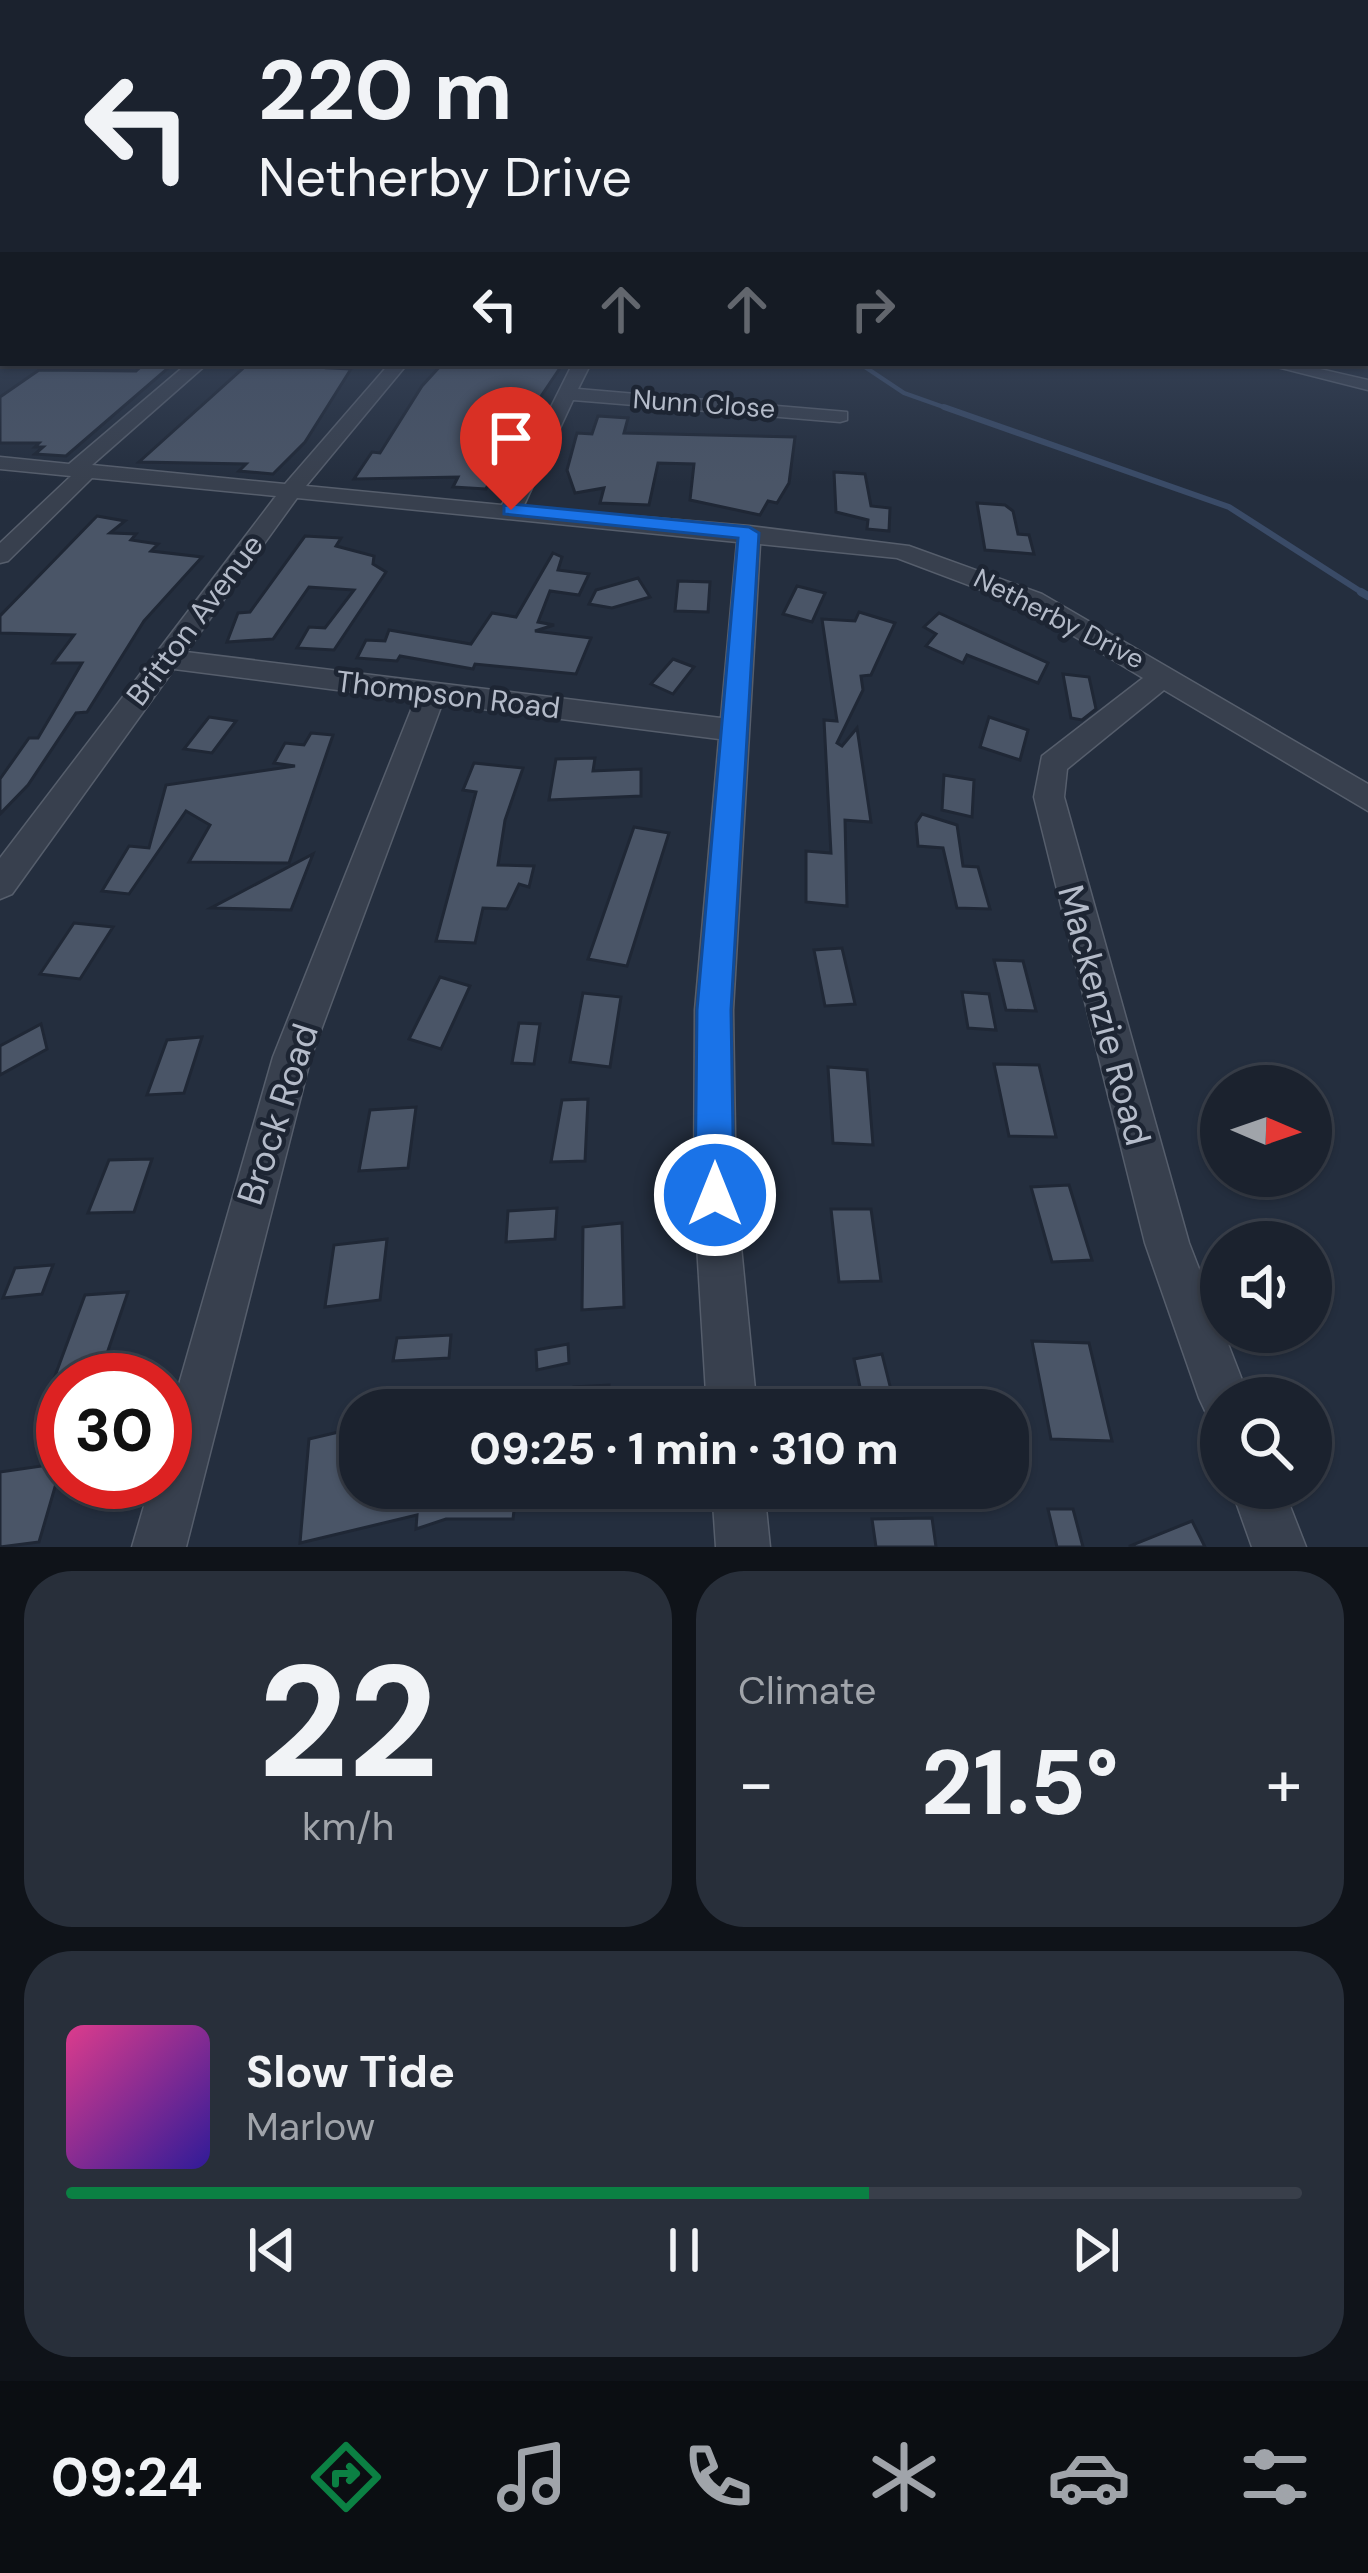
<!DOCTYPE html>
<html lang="en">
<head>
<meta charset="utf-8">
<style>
  body { margin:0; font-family:"DM Sans",sans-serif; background:#282f3a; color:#f1f3f6; height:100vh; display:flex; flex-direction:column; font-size:45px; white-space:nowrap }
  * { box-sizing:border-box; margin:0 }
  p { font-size:39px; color:#a0a4aa }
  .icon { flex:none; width:66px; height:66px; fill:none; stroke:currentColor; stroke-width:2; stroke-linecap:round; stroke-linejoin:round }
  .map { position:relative; height:1547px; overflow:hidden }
  .details { display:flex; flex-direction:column; gap:24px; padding:24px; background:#0f1319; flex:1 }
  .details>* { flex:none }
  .hud { position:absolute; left:0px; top:0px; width:1368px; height:366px; box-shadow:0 3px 9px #0004,0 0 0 3px #393f4a; background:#1b222e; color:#f1f3f6; overflow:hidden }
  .needle { width:78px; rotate:92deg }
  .fabs { position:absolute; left:1200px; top:1065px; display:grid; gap:24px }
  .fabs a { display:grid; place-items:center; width:132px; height:132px; border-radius:50%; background:#1b222e; box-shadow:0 3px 9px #0004,0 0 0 3px #393f4a; font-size:60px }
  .speed { position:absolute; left:36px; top:1353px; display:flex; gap:24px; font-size:60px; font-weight:700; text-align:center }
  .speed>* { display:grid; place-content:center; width:156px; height:156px; border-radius:50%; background:#1b222e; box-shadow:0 3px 9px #0004,0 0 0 3px #393f4a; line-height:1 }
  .speed .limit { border:18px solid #d22; background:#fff; color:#111 }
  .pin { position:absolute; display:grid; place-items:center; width:102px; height:102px; color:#fff; margin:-123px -51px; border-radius:50% 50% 50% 0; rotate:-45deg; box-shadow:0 0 12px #0007 }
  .pin .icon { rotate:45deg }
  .me { position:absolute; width:132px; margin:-66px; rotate:0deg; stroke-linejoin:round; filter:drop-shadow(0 0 9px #0008) }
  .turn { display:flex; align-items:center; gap:42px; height:252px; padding:0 60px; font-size:54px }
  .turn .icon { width:156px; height:156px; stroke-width:2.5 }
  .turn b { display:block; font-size:84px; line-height:102px }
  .lanes { display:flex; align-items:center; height:114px; padding:0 60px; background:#0003; justify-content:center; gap:60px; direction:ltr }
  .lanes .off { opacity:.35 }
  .big { font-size:90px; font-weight:800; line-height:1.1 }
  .details .tile { flex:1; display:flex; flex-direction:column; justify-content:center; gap:18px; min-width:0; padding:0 42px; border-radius:48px; background:#282f3a }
  .details .dial { align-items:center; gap:0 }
  .dial b { font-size:156px; line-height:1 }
  .song { display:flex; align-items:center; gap:36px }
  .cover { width:144px; height:144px; border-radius:18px; background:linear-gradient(135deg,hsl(330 70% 55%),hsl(250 70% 35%)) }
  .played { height:12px; border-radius:6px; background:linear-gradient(90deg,#0b8043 65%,#393f4a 65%) }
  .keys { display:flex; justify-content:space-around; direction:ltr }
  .heat { display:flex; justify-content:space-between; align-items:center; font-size:66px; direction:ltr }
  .details .tiles { flex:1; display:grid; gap:24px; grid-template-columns:1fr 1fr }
  .tile:last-child { grid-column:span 2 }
  .trip { position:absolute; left:339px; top:1389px; width:690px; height:120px; border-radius:48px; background:#1b222e; box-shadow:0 3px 9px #0004,0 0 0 3px #393f4a; font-weight:800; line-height:120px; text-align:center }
  .menu { display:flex; height:192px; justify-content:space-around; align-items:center; background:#0b0e12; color:#a0a4aa }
  .menu .icon { width:84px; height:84px }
  .menu .active { color:#0b8043 }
  .menu b { font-size:54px; color:#f1f3f6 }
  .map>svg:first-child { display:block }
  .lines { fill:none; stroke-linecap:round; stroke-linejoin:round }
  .stream-far2 { stroke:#3a4b67; stroke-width:4.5 }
  .stream-far1 { stroke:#3a4b67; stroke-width:6 }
  .stream { stroke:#3a4b67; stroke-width:8 }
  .building { fill:#4a5567; stroke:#1f2735; stroke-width:3 }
  .minor-casing { stroke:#565e6c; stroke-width:3 }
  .minor { fill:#38404e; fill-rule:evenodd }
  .route { fill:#1a73e8; stroke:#114b97; stroke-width:3 }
  .labels { text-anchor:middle; stroke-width:9; stroke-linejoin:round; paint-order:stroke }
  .far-street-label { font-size:27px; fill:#b4bbc9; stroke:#1d2533 }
  .street-label { font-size:30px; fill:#b4bbc9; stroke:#1d2533 }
  .near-street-label { font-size:36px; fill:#b4bbc9; stroke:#1d2533 }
</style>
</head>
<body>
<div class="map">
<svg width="1368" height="1547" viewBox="0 0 1368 1547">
  <rect width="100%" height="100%" fill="#242e3e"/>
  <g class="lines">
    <polyline class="stream-far2" points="859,363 904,393 952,410"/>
    <polyline class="stream-far1" points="944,407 1229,507 1366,595"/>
    <polyline class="stream" points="1361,592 1368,596"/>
  </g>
  <g class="building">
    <polygon points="145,363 174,363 66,456 35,454 43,447 35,447 39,443 0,443 0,397 39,370 136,371"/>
    <polygon points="249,363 333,363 328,368 351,369 305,442 273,474 239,471 246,464 139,462"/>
    <polygon points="443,363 562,365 505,450 486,489 453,487 458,477 354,479 372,452 380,453 422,386"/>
    <polygon points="598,416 628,418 624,433 795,437 789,483 777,503 768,501 760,515 690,500 694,464 658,463 649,505 600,503 604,488 575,493 567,470 577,433 592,434"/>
    <polygon points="834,472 865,474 871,506 890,508 889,531 867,529 868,520 836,512"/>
    <polygon points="977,503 1005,505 1013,511 1018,534 1029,535 1034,554 985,550"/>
    <polygon points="97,516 125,521 110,533 136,534 131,540 158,544 151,551 202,557 144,621 87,712 76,713 28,785 0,814 0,779 29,738 38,738 82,663 53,663 74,635 0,633 0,616"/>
    <polygon points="305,536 341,538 336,546 374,556 373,564 386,572 334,650 297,648 309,627 325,628 354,590 309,587 273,639 227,642 238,613 250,612"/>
    <polygon points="553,553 562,557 558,570 589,574 579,595 550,591 538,622 554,625 535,631 591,638 576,674 475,664 473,669 400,656 397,661 357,658 366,640 385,641 389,630 471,644 492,613 516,617"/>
    <polygon points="638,578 650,597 612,608 589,604 596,590"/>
    <polygon points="678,581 710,582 708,612 675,611"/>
    <polygon points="797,586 825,593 812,622 783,614"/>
    <polygon points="859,612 895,623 871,675 861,676 863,690 837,743 842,746 857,728 871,822 845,820 847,906 806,902 806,851 831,853 824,720 837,721 822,619 855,621"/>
    <polygon points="939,613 1048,663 1038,683 967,655 963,663 926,646 936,634 924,627"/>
    <polygon points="673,659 694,667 673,694 651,684"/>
    <polygon points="1063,674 1089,677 1096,709 1082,720 1071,718"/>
    <polygon points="209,717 236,721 212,753 184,749"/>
    <polygon points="989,717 1028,730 1020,760 980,747"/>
    <polygon points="311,733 333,735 289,863 189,862 210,825 186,811 129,894 102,891 129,846 149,848 166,785 295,766 274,763 285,743 304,745"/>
    <polygon points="595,758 593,771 641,769 641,796 549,800 556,759"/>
    <polygon points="474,763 523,768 505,820 498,865 534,866 529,887 519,884 507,909 483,908 475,943 436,941 476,792 463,790"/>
    <polygon points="944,775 974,780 972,817 942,810"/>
    <polygon points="922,814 957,825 963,866 978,867 990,909 957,908 943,848 918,846 916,823"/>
    <polygon points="634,827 669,833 627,966 588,959"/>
    <polygon points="313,854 291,910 211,908"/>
    <polygon points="74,923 113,927 80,979 40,974"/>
    <polygon points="842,948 855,1004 825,1006 814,950"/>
    <polygon points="994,960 1023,961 1036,1011 1006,1010"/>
    <polygon points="440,977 470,986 441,1049 409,1039"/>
    <polygon points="962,992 989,994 996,1030 968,1028"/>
    <polygon points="583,993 621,997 610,1067 570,1062"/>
    <polygon points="519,1023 540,1024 534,1064 512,1063"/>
    <polygon points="41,1024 47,1049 0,1075 0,1046"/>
    <polygon points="202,1037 184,1093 147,1095 167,1040"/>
    <polygon points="994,1064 1039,1065 1056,1137 1009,1136"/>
    <polygon points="828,1067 867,1070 873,1145 833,1143"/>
    <polygon points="588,1099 585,1161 551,1162 562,1100"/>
    <polygon points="416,1107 408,1168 359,1171 370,1110"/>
    <polygon points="152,1159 134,1212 88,1213 109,1160"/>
    <polygon points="1069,1185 1092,1260 1052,1262 1031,1187"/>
    <polygon points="557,1208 555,1239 506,1242 508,1211"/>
    <polygon points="831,1209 871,1209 881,1281 839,1282"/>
    <polygon points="622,1223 624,1307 582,1310 583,1227"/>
    <polygon points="387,1239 380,1300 325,1307 334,1245"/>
    <polygon points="53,1265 42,1294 3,1298 15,1268"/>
    <polygon points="128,1292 100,1374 55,1376 85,1295"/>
    <polygon points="451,1335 449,1358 393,1361 397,1338"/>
    <polygon points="1032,1341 1089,1343 1112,1441 1051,1439"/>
    <polygon points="568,1344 569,1363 537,1370 536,1350"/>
    <polygon points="882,1354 896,1410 865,1410 854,1359"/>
    <polygon points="609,1385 609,1410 574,1410 574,1387"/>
    <polygon points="360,1427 360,1488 385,1488 384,1497 435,1488 447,1488 447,1495 516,1493 513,1519 446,1519 416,1529 417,1515 300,1543 309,1439"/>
    <polygon points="62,1463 39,1542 0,1547 0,1472"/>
    <polygon points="1048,1509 1073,1509 1083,1547 1057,1547"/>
    <polygon points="932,1518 936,1547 876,1547 872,1519"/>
    <polygon points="1192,1521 1205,1547 1130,1547 1130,1546"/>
  </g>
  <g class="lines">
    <defs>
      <g id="minor">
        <rect x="1365" y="294" width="3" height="10"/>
        <path d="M188,363H208L92,465L285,484L390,363H408L306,486L502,505L573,363H591L578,389L847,412V420L840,422L573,400L523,507L749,526L909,546L1042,594L1368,784V811L1164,690L1067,769L1064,797L1189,1243L1249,1398H1221V1421L1207,1415L1199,1398L1145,1243L1034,797L1042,756L1143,678L1024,606L897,558L760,544L733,1010L736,1195L757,1410H707L694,1195L695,1010L719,739L442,704L311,1057L186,1547H132L151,1482H165V1433L273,1057L415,700L174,669L12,894L0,899V858L276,496L92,478L8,561L0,563V543L71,476L0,469V457L69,464ZM297,498L737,542L721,718L186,652Z"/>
        <polygon points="1261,363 1294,363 1368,380 1368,390"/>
        <polygon points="712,1488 764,1488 770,1547 716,1547"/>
        <polygon points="1231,1488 1283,1488 1306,1547 1252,1547"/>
      </g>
    </defs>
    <use href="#minor" class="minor-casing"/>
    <use href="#minor" class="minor"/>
  </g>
  <linearGradient id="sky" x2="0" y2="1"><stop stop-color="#141922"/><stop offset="0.55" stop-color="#3f4c63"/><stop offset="1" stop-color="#3f4c63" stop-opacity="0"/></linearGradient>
  <rect width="1368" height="483" fill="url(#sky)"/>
  <polygon class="route" points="511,504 749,527 759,533 731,1010 734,1195 729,1209 715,1214 701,1209 695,1195 697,1010 738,538 504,514 504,506"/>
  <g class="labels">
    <g class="far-street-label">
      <text transform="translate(704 404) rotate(4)" y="9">Nunn Close</text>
      <text transform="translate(1059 619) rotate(27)" y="9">Netherby Drive</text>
    </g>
    <g class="street-label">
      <text transform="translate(195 620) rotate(-53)" y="10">Britton Avenue</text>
      <text transform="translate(448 695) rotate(7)" y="10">Thompson Road</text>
    </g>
    <g class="near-street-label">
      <text transform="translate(1105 1015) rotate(75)" y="13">Mackenzie Road</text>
      <text transform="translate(277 1114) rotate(-72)" y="13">Brock Road</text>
    </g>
  </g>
</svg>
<div class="fabs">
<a><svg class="needle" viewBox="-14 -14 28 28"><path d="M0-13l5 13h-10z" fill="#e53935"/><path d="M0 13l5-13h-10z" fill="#a0a4aa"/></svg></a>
<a><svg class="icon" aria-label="sound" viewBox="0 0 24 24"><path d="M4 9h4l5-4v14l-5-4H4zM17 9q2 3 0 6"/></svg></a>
<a><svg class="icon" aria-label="search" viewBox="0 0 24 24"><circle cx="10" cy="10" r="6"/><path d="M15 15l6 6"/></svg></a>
</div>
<div class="speed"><div class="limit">30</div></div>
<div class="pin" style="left:511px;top:510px;background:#d93025"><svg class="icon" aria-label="arrive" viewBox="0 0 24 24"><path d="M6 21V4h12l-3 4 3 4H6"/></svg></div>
<svg class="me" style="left:715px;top:1195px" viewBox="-20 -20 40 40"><circle r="17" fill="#1a73e8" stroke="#fff" stroke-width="3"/><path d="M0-11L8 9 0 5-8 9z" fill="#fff"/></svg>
<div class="trip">09:25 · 1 min · 310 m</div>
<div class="hud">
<div class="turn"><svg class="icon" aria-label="left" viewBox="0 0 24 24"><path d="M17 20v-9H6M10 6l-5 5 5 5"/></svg><div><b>220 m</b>Netherby Drive</div></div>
<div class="lanes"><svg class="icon" aria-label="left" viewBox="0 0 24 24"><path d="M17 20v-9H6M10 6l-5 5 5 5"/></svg><svg class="icon off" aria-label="ahead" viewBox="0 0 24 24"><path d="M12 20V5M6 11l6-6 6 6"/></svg><svg class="icon off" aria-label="ahead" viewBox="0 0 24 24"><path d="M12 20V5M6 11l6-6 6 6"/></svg><svg class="icon off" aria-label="right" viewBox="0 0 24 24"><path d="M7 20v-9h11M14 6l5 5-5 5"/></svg></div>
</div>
</div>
<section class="details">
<div class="tiles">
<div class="tile dial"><b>22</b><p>km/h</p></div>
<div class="tile"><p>Climate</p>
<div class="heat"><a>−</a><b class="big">21.5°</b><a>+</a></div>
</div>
<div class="tile">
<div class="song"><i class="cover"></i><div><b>Slow Tide</b><p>Marlow</p></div></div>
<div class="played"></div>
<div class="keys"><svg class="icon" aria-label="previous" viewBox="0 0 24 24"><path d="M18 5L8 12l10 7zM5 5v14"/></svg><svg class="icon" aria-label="pause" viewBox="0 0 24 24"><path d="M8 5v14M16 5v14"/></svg><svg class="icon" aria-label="next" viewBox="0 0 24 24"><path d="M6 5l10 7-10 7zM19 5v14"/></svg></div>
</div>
</div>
</section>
<nav class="menu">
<b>09:24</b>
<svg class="icon active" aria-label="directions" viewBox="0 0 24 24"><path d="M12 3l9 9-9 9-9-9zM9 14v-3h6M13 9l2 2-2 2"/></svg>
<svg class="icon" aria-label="music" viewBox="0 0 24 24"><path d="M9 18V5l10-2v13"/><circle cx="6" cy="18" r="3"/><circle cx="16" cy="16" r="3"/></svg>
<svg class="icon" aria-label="phone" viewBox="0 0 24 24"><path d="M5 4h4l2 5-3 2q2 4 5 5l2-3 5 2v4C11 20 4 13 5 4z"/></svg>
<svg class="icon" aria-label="climate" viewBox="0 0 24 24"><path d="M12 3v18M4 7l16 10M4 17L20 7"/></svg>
<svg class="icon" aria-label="car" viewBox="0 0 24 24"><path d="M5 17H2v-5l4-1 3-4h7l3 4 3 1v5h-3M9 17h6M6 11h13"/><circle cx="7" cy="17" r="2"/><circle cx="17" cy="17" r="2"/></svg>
<svg class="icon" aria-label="filters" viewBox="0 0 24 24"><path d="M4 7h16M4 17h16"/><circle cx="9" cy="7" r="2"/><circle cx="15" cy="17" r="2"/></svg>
</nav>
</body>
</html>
